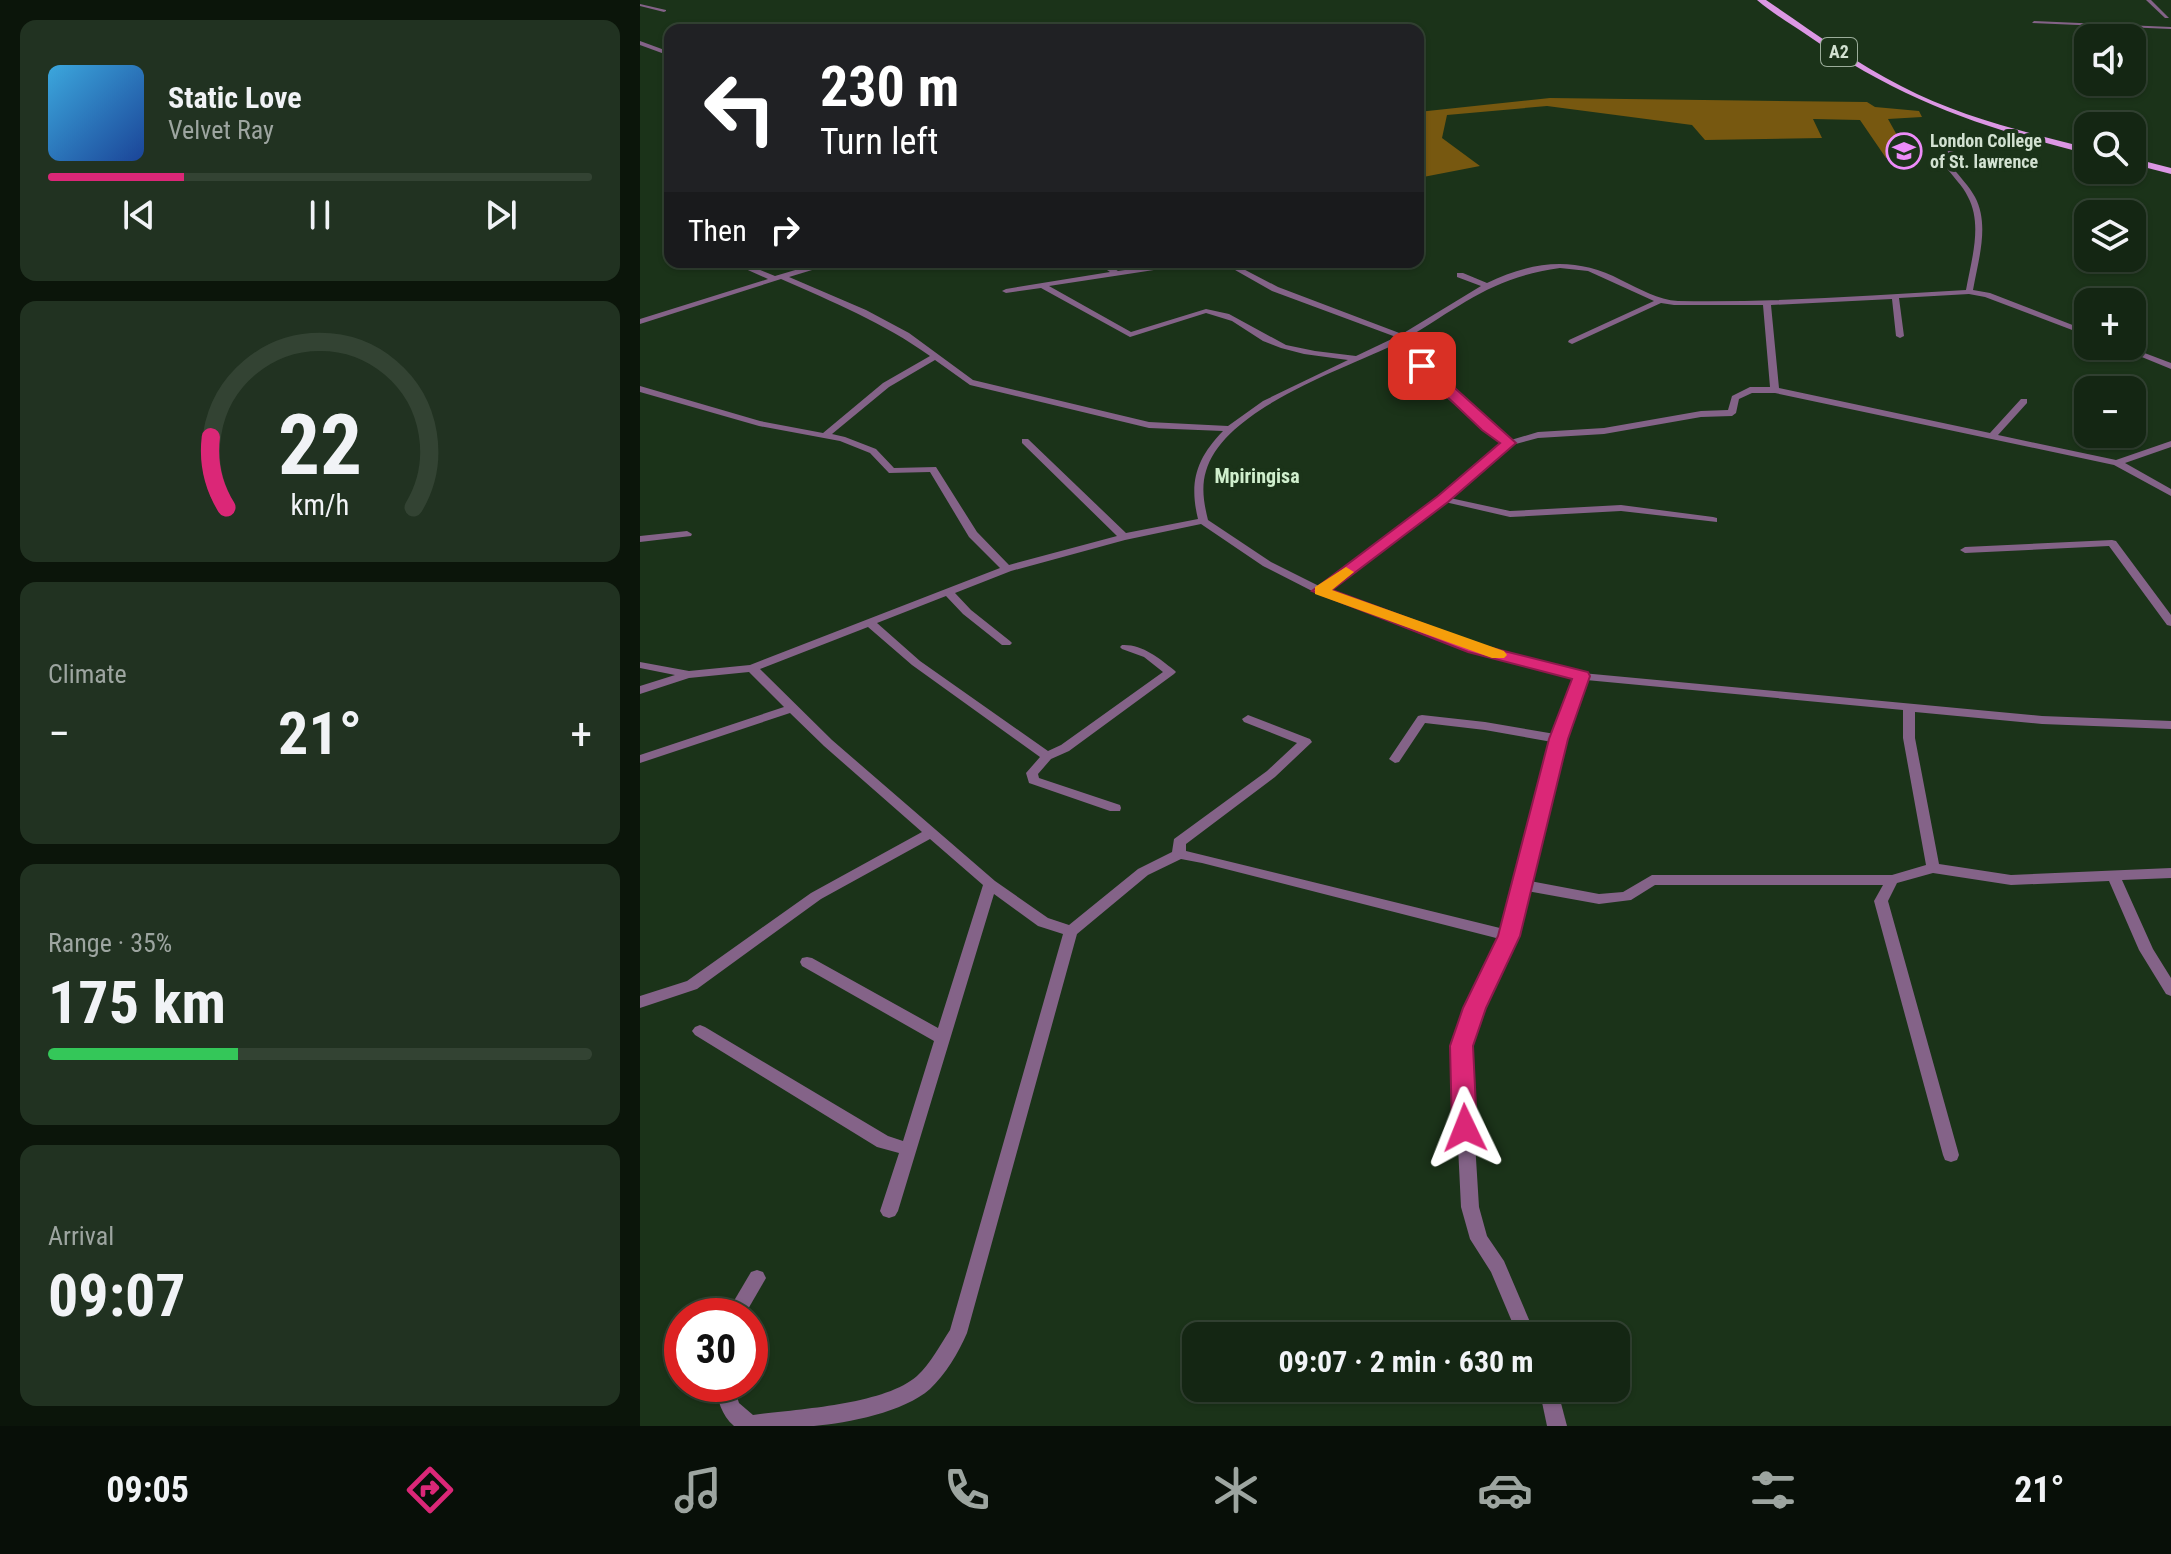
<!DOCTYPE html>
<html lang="en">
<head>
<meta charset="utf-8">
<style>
  body { margin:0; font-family:"Roboto Condensed",sans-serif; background:#213221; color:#f1f3f6; height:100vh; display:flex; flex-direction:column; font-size:30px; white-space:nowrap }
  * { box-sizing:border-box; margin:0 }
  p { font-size:26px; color:#9da5a0 }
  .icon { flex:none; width:44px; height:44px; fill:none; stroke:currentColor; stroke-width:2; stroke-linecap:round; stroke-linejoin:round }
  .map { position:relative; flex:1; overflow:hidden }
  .drawer { display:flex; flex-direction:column; gap:20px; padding:20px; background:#0b150a; width:640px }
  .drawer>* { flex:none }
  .top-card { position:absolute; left:24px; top:24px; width:760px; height:244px; border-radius:16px; box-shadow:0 2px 6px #0004,0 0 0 2px #334333; background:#202124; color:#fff; overflow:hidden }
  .buttons { position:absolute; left:1434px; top:24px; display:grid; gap:16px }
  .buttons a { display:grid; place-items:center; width:72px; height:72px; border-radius:16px; background:#142613; box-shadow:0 2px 6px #0004,0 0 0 2px #334333; font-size:40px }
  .speed { position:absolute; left:24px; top:1298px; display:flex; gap:16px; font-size:40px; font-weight:700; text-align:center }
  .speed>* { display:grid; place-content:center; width:104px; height:104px; border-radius:50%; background:#142613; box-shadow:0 2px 6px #0004,0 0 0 2px #334333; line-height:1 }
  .speed .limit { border:12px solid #d22; background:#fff; color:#111 }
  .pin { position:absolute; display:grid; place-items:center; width:68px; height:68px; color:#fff; margin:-34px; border-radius:16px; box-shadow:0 4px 12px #0006 }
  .me { position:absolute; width:88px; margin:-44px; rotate:358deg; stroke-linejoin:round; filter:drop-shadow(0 0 6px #0008) }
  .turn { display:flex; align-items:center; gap:28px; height:168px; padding:0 24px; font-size:36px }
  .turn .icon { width:104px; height:104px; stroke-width:2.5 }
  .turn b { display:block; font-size:56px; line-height:68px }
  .then { display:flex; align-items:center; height:76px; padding:0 24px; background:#0003; gap:16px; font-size:30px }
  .big { font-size:60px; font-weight:700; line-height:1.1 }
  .drawer .tile { flex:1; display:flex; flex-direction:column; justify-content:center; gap:12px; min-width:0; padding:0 28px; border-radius:16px; background:#213221 }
  .drawer .dial { align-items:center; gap:0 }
  .dial svg { height:208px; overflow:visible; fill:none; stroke:#334333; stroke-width:7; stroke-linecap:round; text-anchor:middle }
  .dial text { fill:#f1f3f6; stroke:none }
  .song { display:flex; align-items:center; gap:24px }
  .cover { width:96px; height:96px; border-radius:12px; background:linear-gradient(135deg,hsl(200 70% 55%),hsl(220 70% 35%)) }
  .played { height:8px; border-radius:4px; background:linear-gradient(90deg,#db2777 25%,#334333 25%) }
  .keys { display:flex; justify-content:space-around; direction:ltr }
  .heat { display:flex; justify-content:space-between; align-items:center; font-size:44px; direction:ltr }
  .charge { height:12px; border-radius:6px; background:linear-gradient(90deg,#34c759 35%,#334333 0) }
  .trip { position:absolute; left:542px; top:1322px; width:448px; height:80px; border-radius:16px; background:#142613; box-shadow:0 2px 6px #0004,0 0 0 2px #334333; font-weight:700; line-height:80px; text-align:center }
  .tab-bar { display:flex; height:128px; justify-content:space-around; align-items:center; background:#080f08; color:#9da5a0 }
  .tab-bar .icon { width:56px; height:56px }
  .tab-bar .selected { color:#db2777 }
  .tab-bar b { font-size:36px; color:#f1f3f6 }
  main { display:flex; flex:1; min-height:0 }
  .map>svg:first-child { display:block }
  .forest { fill:#775810 }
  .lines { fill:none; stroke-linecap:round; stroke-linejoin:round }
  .minor { fill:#846388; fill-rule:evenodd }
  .primary { fill:#dc97e4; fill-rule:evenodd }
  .route { fill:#db2777; stroke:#8e194d; stroke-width:2 }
  .slow { fill:#f59e0b }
  .labels { text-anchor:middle; stroke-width:8; stroke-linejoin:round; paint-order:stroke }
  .shield { fill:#1b3319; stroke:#9bad9a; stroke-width:2 }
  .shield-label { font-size:18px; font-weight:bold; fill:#d2e1d1 }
  .far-poi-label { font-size:18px; font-weight:bold; fill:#d2e1d1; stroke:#1b3319; text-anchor:start }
  .far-quarter-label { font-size:20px; font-weight:bold; fill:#d0efcd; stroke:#1b3319 }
</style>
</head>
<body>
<main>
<section class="drawer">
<div class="tile">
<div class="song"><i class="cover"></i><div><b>Static Love</b><p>Velvet Ray</p></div></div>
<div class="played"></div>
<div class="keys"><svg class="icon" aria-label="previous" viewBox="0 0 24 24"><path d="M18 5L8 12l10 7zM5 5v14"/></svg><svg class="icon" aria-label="pause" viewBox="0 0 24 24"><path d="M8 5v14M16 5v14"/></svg><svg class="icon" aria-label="next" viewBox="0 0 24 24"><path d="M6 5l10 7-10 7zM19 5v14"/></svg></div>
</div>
<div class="tile dial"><svg viewBox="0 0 100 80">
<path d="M14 69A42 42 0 1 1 86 69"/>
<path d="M14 69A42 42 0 0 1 8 42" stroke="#db2777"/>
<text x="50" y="56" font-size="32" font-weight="700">22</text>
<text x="50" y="72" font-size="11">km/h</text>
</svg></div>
<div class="tile"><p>Climate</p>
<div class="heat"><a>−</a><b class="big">21°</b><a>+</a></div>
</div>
<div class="tile"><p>Range · 35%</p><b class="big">175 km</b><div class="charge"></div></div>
<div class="tile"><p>Arrival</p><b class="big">09:07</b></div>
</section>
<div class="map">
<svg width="1531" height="1426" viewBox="0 0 1531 1426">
  <rect width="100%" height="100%" fill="#1b3319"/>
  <polygon class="forest" points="910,98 1227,102 1235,107 1279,111 1282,117 1248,119 1258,137 1280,141 1277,156 1246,158 1220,120 1173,119 1182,138 1065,140 1052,125 907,106 807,115 802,138 840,166 778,178 778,112"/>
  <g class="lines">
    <g class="minor">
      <polygon points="1506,0 1511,0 1529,18 1525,18"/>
      <polygon points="0,4 26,10 26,11 24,12 0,6"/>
      <polygon points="1394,21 1531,27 1531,29 1392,23"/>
      <polygon points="0,41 30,52 30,56 0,45"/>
      <path d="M1404,139L1402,142L1334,144L1314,150L1312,167C1320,177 1329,186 1335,197C1350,225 1338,261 1333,290L1350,293L1448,331V336L1345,297L1329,294L1259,298L1264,336L1260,338L1256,336L1252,299L1131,305L1139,388L1350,433L1381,399H1387V403L1358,435L1476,460L1531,441V447L1485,463L1531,489V496L1474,465L1135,393H1112L1099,399L1096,413L1092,416L1061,417L964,434L898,438L872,445L810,498L870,511L981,505L1073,517L1077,518V522L981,511L870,517L805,502L688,590L838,647L942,673L1402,716L1531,721V729L1402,724L1275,712V738L1299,864L1371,875L1531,868V878L1482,880L1513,949L1531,978V996L1526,994L1499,950L1469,881L1371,885L1293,873L1257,883L1248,901L1319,1155L1317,1160L1311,1162L1305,1160L1303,1155L1234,901L1243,885H1015L991,900L959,904L887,891L876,936L842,1008L829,1046L839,1207L847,1236L864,1261L896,1336H878L851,1272L830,1239L821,1207L813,1046L826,1008L860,939L562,863L541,859L508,875L437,934L327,1333C319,1352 305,1375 290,1389C264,1412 208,1423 174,1426C148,1426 120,1426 94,1426C81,1415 78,1400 75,1384H93L99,1403L113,1415C157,1409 244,1405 277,1376C291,1363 300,1345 310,1330L423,934L398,926L354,894L258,1211L255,1216L249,1218L243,1216L240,1211L259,1153L237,1147L55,1035L52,1031L55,1027L60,1025L65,1027L248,1136L263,1141L294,1041L162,966L160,962L162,958L167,957L172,958L298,1028L343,885L290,839L181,899L57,989L0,1008V996L47,981L171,893L282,832L184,746L150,713L0,763V755L144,707L109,672L49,678L0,694V686L35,675L0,668V662L49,671L110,665L360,568L329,537L290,472L249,473L230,453L200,441L119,426L0,392V386L120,421L183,433L243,383L290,356C244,323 193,302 141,279L0,324V319L128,279L90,262H100L135,276L179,263L183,265L182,267L149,277L226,310L269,333L333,380L509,422L588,426L623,401L708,360L664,354L641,348L623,341L592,321L566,313L490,337L401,288L366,293L362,291L366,289L470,272L455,262H464L478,271L527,264L590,262L638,287L762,334L841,286L817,277V273H823L847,283C893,261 935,256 981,280C1000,289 1018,300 1038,301C1134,303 1230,295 1326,290C1331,261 1343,225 1328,197C1323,186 1313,177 1306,167L1308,149L1333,140ZM588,266L632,291L756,337L716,356L675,351L646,345L589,314L566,309L491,332L409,286L527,268ZM920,268L948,271L1014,301L929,340L928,342L932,344L1021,303L1034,305H1123L1130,387H1110L1092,396L1088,410L1061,411L964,428L898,432L871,440C836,413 785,378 767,338C822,305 853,277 920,268ZM760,342C777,378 831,419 863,443L800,497L679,586L631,562L568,520C564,504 561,487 566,471C584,408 705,369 760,342ZM295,360L330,385L509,428L583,431C556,459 549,482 558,519L486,533L388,439H382V443L477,536L369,565L337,532L296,467L254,468L236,449L205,437L192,434L249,387ZM561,524L623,566L676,593L830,651L935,678L915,734L845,722L782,715L778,716L749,759L755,763L759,762L785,723L845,730L912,742L864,929L546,851V844L635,777L672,742L670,739L608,715L602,719L604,722L657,743L627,771L534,839L532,852L498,869L429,925L408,918L355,881L192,740L120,669L228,627L272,665L400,757L386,773L389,783L470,811H480L481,808L480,805L399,778L398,774L411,759L429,751L534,674L536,672L534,670C519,658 502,644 482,645L480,647L482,649L504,657L523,672L421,745L408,751L280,661L237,623L306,596L323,614L362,645H370L372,643L370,641L331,610L315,593L371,571L485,540ZM946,680L1263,710V738L1286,865L1252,875H1012L983,892L959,894L890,881L925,739Z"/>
      <polygon points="1475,346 1486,346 1531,363 1531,369"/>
      <polygon points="47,531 52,534 51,536 0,542 0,536"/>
      <polygon points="1472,540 1476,541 1531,615 1531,626 1527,625 1469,546 1325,553 1320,550 1325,547"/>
      <polygon points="117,1270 123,1272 126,1278 104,1316 85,1316 111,1272"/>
      <polygon points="899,1388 917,1388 927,1426 907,1426"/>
    </g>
    <g class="primary">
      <path d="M1117,0H1126C1170,30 1214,62 1261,86C1320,117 1385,132 1448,148V154C1337,126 1263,101 1167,35C1151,24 1132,13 1117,0Z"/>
      <polygon points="1492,158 1531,168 1531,174 1492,164"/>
    </g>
  </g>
  <polygon class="route" points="777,363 787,363 876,443 808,502 692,590 840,645 948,672 950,676 928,739 880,936 846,1008 833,1046 837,1128 833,1135 825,1138 816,1135 812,1128 810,1046 823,1008 858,936 909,739 932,679 828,652 672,591 798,496 860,443 842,430 777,368"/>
  <polygon class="slow" points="706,567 714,572 692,590 864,651 867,655 864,658 852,658 675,594 675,587"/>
  <defs>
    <symbol id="school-ring" viewBox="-11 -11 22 22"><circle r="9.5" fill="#1b3319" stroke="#ed8cf9" stroke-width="1.5"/><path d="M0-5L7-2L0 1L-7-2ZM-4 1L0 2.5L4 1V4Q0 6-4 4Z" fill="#ed8cf9"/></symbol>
  </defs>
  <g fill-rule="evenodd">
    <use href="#school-ring" x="1244" y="131" width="40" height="40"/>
  </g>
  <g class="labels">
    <rect class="shield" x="1181" y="38" width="36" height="28" rx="6"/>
    <g class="shield-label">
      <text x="1199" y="58">A2</text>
    </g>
    <g class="far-poi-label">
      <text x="1290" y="147">London College<tspan x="1290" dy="21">of St. lawrence</tspan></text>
    </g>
    <g class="far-quarter-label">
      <text x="617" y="483">Mpiringisa</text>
    </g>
  </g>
</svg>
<div class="buttons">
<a><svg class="icon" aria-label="sound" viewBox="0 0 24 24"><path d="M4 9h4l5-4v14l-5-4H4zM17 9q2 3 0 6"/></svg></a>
<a><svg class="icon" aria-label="search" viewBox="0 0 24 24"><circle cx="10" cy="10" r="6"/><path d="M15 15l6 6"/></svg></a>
<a><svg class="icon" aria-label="layers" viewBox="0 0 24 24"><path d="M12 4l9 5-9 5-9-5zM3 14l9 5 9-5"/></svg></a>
<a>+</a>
<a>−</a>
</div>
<div class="speed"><div class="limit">30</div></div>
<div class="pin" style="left:782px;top:366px;background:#d93025"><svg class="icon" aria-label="arrive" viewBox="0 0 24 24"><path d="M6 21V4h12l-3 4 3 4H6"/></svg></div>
<svg class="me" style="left:825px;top:1128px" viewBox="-20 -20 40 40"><path d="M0-17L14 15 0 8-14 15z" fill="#db2777" stroke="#fff" stroke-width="4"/></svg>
<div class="trip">09:07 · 2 min · 630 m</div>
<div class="top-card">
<div class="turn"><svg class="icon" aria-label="left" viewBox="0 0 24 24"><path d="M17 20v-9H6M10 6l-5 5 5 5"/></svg><div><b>230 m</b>Turn left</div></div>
<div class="then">Then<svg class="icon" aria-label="right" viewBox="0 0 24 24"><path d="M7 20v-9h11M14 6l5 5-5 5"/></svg></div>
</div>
</div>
</main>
<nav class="tab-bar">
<b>09:05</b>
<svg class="icon selected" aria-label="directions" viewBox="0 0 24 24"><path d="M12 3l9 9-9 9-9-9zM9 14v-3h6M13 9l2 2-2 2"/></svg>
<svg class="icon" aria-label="music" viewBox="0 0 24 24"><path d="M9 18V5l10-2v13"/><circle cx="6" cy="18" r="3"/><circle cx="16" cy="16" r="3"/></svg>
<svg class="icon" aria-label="phone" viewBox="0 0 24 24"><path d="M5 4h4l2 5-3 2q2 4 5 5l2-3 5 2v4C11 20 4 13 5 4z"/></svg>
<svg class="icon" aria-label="climate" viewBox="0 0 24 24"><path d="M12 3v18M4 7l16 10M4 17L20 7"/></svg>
<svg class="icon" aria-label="car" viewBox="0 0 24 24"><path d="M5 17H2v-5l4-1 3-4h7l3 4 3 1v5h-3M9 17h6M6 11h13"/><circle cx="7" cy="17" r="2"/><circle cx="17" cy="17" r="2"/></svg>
<svg class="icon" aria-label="filters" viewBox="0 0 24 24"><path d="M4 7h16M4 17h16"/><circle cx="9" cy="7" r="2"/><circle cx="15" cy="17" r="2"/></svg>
<b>21°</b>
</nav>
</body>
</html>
